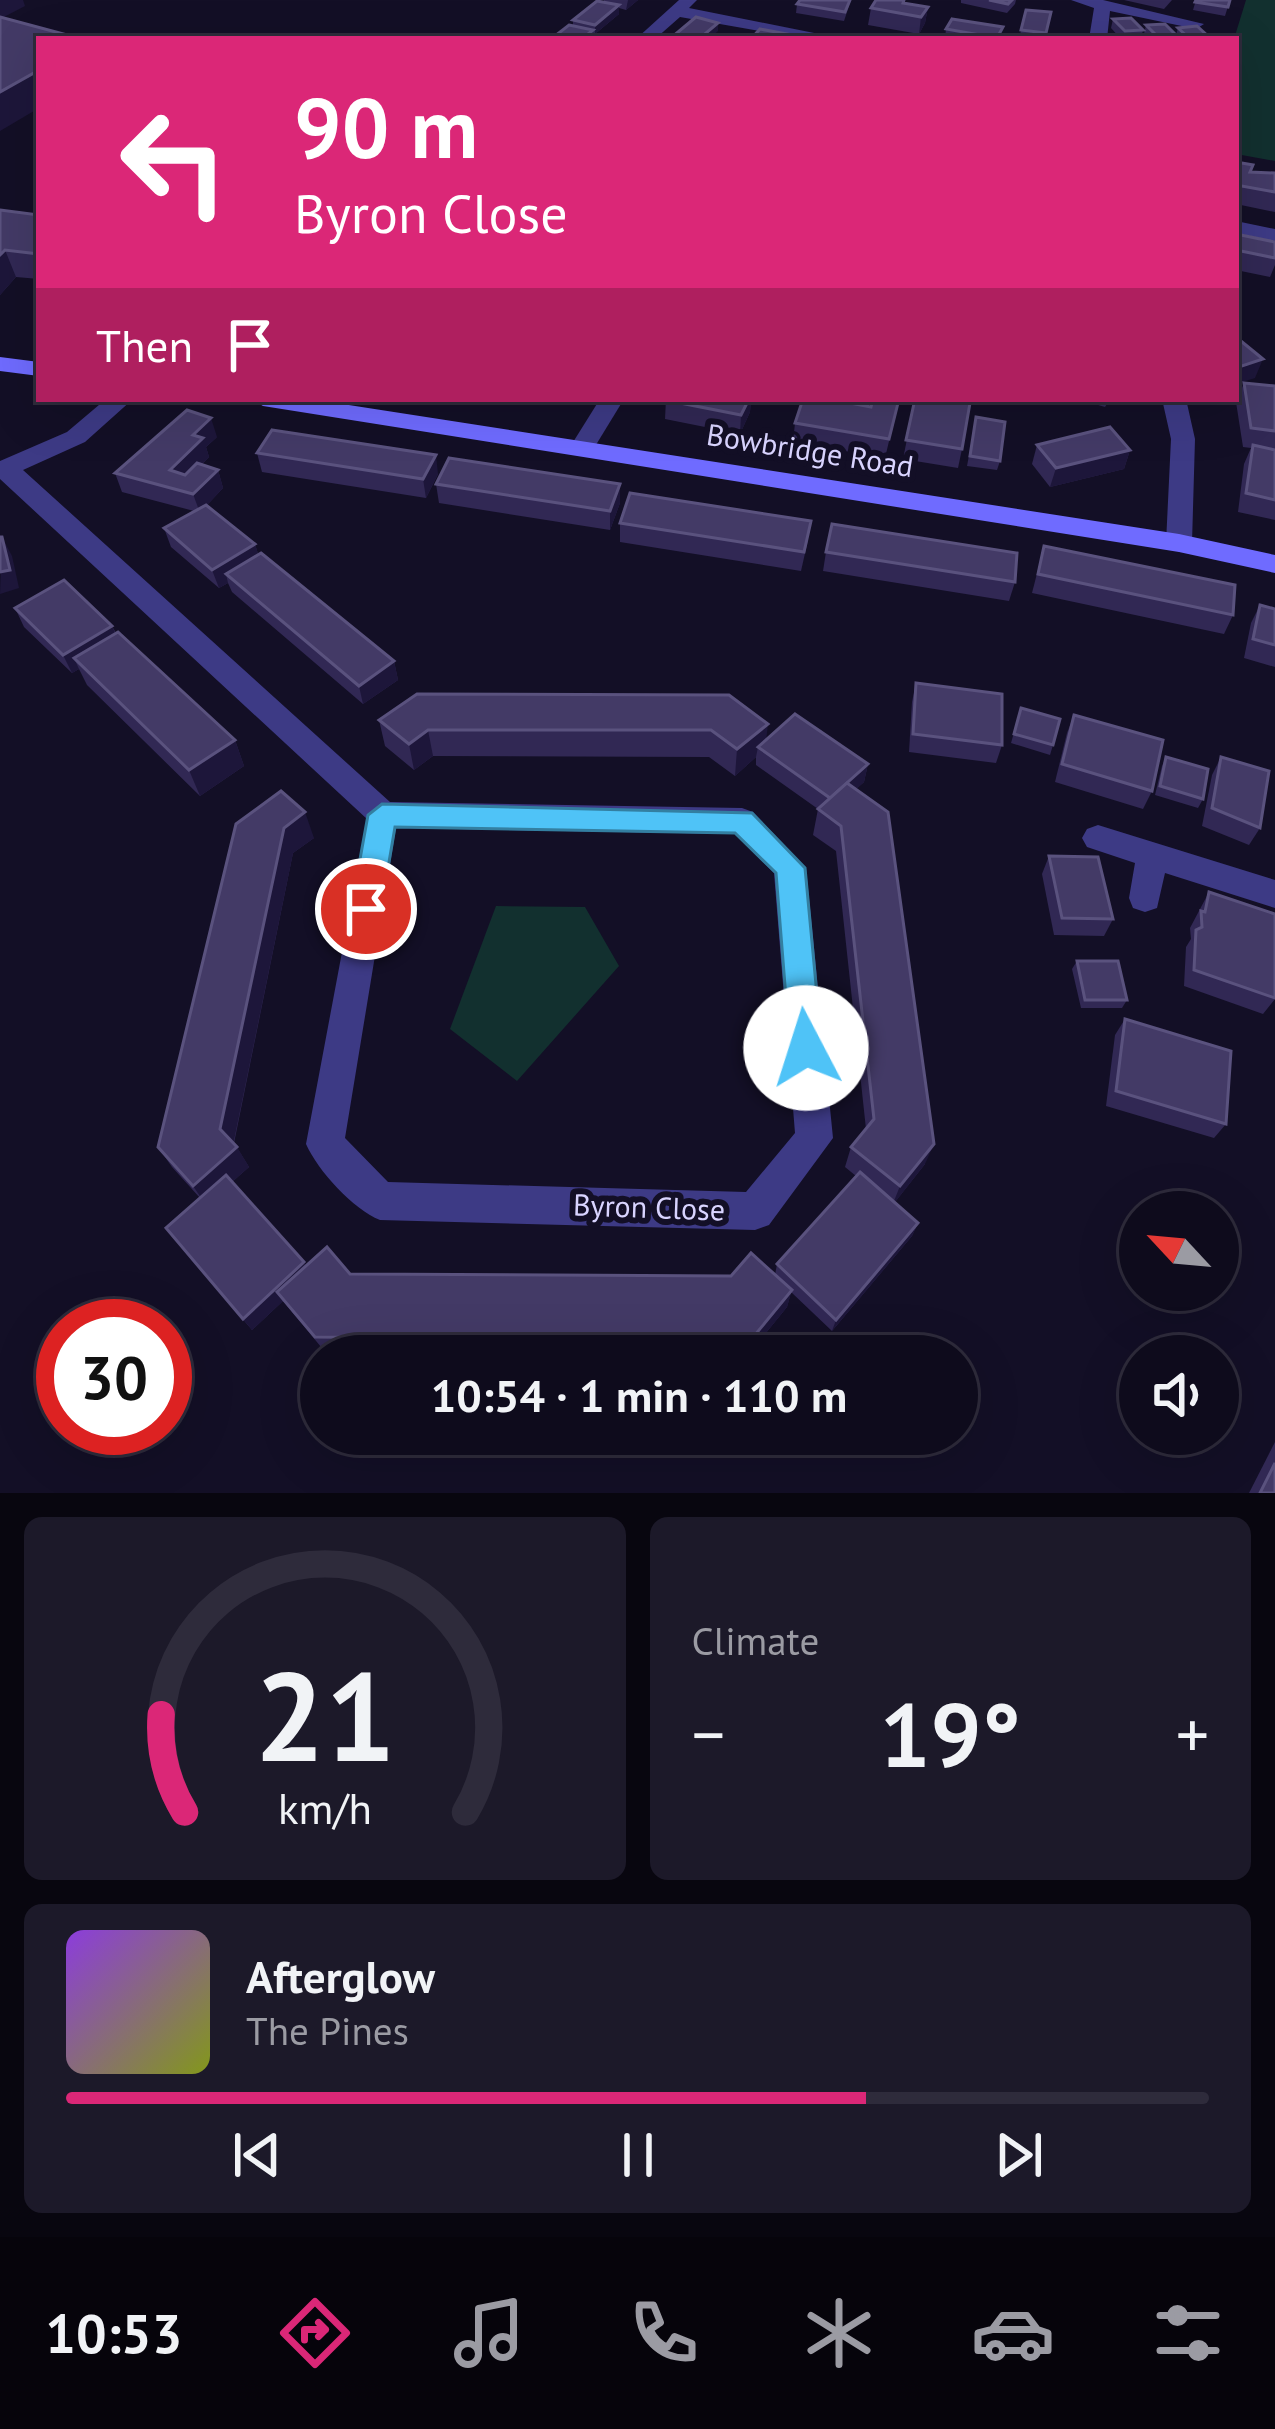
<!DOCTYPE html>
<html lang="en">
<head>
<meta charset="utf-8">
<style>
  body { margin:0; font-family:"PT Sans",sans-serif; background:#1c1929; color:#f1f3f6; height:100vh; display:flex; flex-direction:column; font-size:45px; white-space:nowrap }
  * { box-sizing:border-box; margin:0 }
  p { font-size:39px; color:#9b9ba3 }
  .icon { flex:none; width:66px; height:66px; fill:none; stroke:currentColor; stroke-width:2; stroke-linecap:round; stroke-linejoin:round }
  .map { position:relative; height:1493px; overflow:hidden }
  .side { display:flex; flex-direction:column; gap:24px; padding:24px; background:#08060f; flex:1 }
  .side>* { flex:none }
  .guide { position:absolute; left:36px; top:36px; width:1203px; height:366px; border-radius:0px; box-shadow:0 12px 48px #0002,0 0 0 3px #2e2b3b; background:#db2777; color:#fff; overflow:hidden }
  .needle { width:78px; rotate:296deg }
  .buttons { position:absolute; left:1119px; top:1191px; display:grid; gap:24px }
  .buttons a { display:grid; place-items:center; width:120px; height:120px; border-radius:50%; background:#0e0b1c; box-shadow:0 12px 48px #0002,0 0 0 3px #2e2b3b; font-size:60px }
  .speed { position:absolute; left:36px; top:1299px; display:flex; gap:24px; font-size:60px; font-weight:700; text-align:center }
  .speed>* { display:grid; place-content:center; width:156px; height:156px; border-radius:50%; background:#0e0b1c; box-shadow:0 12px 48px #0002,0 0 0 3px #2e2b3b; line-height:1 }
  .speed .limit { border:18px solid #d22; background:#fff; color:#111 }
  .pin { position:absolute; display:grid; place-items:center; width:102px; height:102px; color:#fff; margin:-51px; border:6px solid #fff; border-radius:50%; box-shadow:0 3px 12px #0007 }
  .me { position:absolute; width:132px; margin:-66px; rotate:355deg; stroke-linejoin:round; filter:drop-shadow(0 0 9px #0008) }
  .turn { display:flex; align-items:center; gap:42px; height:252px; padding:0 60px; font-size:54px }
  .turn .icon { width:156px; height:156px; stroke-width:2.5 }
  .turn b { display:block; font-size:84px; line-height:102px }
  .then { display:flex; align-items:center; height:114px; padding:0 60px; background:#0003; gap:24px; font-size:45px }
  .big { font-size:90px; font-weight:600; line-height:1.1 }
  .side .widget { flex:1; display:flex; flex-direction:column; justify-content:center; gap:18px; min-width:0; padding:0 42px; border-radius:18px; background:#1c1929 }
  .side .dial { align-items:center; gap:0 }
  .dial svg { height:312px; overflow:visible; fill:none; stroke:#2e2b3b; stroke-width:7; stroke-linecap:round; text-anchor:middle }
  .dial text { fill:#f1f3f6; stroke:none }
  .song { display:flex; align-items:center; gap:36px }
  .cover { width:144px; height:144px; border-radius:18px; background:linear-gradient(135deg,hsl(270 70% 55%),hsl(70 70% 35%)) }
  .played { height:12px; border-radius:6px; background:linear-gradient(90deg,#db2777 70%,#2e2b3b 70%) }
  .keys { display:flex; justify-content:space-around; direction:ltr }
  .heat { display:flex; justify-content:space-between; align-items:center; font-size:66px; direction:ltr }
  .side .tiles { flex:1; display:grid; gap:24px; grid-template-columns:1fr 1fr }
  .widget:last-child { grid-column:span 2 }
  .trip { position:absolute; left:300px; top:1335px; width:678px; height:120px; border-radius:60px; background:#0e0b1c; box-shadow:0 12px 48px #0002,0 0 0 3px #2e2b3b; font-weight:600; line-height:120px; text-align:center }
  .menu { display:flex; height:192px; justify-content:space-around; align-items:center; background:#06040b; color:#9b9ba3 }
  .menu .icon { width:84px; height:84px }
  .menu .on { color:#db2777 }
  .menu b { font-size:54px; color:#f1f3f6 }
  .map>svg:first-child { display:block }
  .green { fill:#12302f }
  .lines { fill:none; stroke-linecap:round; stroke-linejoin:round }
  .street { fill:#3d3a85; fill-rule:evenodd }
  .secondary { fill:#6f6bff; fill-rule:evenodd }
  .wall { fill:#312854 }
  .shaded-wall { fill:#1d163a }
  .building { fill:#433a66; stroke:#5a527e; stroke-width:3 }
  .route { fill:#4fc3f7; stroke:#337fa1; stroke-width:3 }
  .labels { text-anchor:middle; stroke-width:12; stroke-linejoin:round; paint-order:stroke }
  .street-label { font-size:30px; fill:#d9d4ff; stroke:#130f26 }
</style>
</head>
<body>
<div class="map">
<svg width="1275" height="1493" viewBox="0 0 1275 1493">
  <rect width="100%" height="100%" fill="#130f26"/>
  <g class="green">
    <polygon points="1246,0 1275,0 1275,161 1236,154 1234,39"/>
    <polygon points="496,906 585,907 619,966 517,1081 450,1029"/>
  </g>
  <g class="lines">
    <g class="street">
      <polygon points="679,0 697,0 689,8 844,39 806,39 680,17 655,39 636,39"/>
      <polygon points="1071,0 1103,0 1204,24 1196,29 1110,11 1107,39 1089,39 1094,8"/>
      <polygon points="1236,221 1275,229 1275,241 1236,233"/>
      <path d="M106,399H133L85,442L23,470L390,802L742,808L753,812L806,868L833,1138L769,1225L755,1230L380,1220C353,1209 318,1171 306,1144L367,819L0,479V461L67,432ZM396,828L735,834L774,873L795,1133L746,1192L388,1182L345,1138Z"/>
      <polygon points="600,399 624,399 591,453 573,453 570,447"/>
      <polygon points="1162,399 1186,399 1195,439 1192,543 1179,552 1166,543 1171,439"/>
      <polygon points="1098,825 1275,880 1275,908 1165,873 1157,908 1145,912 1133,908 1129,898 1135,863 1087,847 1082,838 1087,829"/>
    </g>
    <g class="secondary">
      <polygon points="0,357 39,362 39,376 0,371"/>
      <polygon points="251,399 310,399 1179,534 1275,555 1275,573 1179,552 263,406"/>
    </g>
  </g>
  <g class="wall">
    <polygon points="604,0 638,0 626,10 619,8 619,14 595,34 593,33 593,39 573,25 573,20 604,2"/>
    <polygon points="851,0 844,21 796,13 797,4"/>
    <polygon points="905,0 905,3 928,7 925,23 919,34 868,25 871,8"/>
    <polygon points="961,0 1016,0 1015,4 1007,13 961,3"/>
    <polygon points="1124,0 1172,0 1164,9"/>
    <polygon points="1196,0 1230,0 1225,16 1193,10"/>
    <polygon points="1026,10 1051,12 1045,39 1019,39"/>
    <polygon points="1113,19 1143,30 1141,38 1121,39 1111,28"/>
    <polygon points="1146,25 1176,35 1178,28 1210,38 1149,39 1144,34"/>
    <polygon points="1003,27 999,39 945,38 946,29"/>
    <polygon points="1236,162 1250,172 1275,173 1275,212 1236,204"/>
    <polygon points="0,210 39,215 39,279 16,277 0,295"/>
    <polygon points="1236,234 1275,242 1275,265 1270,277 1236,270"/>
    <polygon points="1244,383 1275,386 1275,520 1238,512 1244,464 1251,448 1243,447 1236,402"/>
    <polygon points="515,399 552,399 550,403"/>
    <polygon points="751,399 750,412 740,434 665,419 666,399"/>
    <polygon points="899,399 885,458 793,442 795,423 831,400 871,407"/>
    <polygon points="915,399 962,449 958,468 903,459"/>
    <polygon points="1078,399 1110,399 1105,407"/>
    <polygon points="976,417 1000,461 997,470 967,466"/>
    <polygon points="217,437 206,447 209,457 202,464 218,470 223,488 207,505 255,544 258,554 394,661 398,680 363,704 232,592 228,583 219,588 171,547 164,528 194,511 122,492 115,473"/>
    <polygon points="1037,445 1130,450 1124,469 1050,487 1032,464"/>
    <polygon points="257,453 438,474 426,498 262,472"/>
    <polygon points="436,484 620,484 620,503 610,530 439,503"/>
    <polygon points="620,523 808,540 801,571 620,542"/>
    <polygon points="1044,546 1233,615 1224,634 1032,593"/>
    <polygon points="826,552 1015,582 1009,601 823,571"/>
    <polygon points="1260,605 1275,609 1275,667 1244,658 1251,623"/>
    <polygon points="15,608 112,626 116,633 235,740 244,766 200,796 87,685 79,669 72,673 24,627"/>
    <polygon points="916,683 1002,745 996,763 909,752 912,702"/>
    <polygon points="729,695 766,740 868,764 864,782 856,789 925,1164 895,1202 918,1223 912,1236 832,1331 791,1292 787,1307 747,1356 326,1353 283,1301 252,1330 166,1228 200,1198 172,1167 158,1147 236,824 314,838 293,853 234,1143 249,1167 232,1182 306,1266 350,1274 731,1276 775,1275 777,1264 856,1176 845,1167 851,1147 866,1129 836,851 813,835 818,809 756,765 756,757 735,776 709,757 433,756 414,770 385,746 379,720"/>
    <polygon points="1021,708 1053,745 1050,755 1011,743"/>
    <polygon points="1074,715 1152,791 1143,809 1055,782 1067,733"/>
    <polygon points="1166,757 1203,799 1198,808 1155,795 1162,766"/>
    <polygon points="1221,757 1260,828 1249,845 1202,826 1212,775"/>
    <polygon points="1049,856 1113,919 1104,936 1054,935 1042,874"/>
    <polygon points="1209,892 1275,999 1263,1014 1184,986 1186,947 1191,939 1190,928"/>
    <polygon points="1077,961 1127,1000 1122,1008 1081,1008 1072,969"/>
    <polygon points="1125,1019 1226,1124 1214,1138 1106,1106 1115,1035"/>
    <polygon points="1275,1442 1275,1493 1249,1493"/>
  </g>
  <g class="shaded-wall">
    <polygon points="0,0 23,0 25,6 0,19"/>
    <polygon points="628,0 638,0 626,10"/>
    <polygon points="619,5 619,14 595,34 595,25"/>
    <polygon points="928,7 925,23 919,34 921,17"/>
    <polygon points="718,23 718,31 709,39 699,39"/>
    <polygon points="39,70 39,108 0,131 0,92"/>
    <polygon points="5,250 16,277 0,295 0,255"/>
    <polygon points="1263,359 1255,378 1236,384 1236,368"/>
    <polygon points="749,399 751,399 750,412 740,434 741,415"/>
    <polygon points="211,418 217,437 206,447 209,457 176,489 170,470 193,435"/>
    <polygon points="1130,450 1124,469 1050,487 1056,468"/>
    <polygon points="436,455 438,474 426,498 423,479"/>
    <polygon points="218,470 223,488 200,513 193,494"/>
    <polygon points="620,484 620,503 610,530 610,511"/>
    <polygon points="2,537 12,556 19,588 0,594"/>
    <polygon points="255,544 261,563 226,574 228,583 219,588 212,570"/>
    <polygon points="112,626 120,644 74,658 79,669 72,673 63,655"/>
    <polygon points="394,661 398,680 363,704 359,686"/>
    <polygon points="768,724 765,750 758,747 756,757 735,776 737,749"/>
    <polygon points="428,730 433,756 414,770 409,744"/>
    <polygon points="235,740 244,766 200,796 189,770"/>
    <polygon points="868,764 864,782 827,816 831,798"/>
    <polygon points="305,812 314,838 293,853 232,1150 220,1129 284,828"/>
    <polygon points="934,1144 925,1164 892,1206 900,1186"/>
    <polygon points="237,1147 249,1167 206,1205 193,1186"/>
    <polygon points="918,1223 912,1236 832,1331 836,1320"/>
    <polygon points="304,1262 311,1275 277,1292 283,1301 252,1330 243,1319"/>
    <polygon points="792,1290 787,1307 747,1356 750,1341"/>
  </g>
  <g class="building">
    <polygon points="800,0 850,0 845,12 797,4"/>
    <polygon points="876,0 904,0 903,3 928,7 921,17 871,8"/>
    <polygon points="989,0 1012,0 1008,4"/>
    <polygon points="1196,0 1230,0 1228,7 1195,2"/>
    <polygon points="597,1 619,5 595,25 573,20"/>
    <polygon points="1026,10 1051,12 1046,33 1021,30"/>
    <polygon points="0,17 82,39 39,39 39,70 0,92"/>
    <polygon points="696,17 718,23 699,39 672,37"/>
    <polygon points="1131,18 1143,30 1125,31 1113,19"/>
    <polygon points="952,19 1003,27 997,38 946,29"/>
    <polygon points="1165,24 1180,39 1160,39 1146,25"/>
    <polygon points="569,25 593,30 582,39 551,39"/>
    <polygon points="1197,26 1210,38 1190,39 1178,28"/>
    <polygon points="760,29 808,38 751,39"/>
    <polygon points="1236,162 1253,165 1250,172 1275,173 1275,192 1236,185"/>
    <polygon points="0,210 39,215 39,254 5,250 0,255"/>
    <polygon points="1236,234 1275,242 1275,258 1236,250"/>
    <polygon points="1236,337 1263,359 1236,368"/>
    <polygon points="1244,383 1275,386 1275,431 1251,428"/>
    <polygon points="749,399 741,415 665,400 666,399"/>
    <polygon points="803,399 829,399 871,407 873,399 899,399 889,439 795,423"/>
    <polygon points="915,399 944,399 970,403 962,449 906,440"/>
    <polygon points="187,410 211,418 193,435 203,438 170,470 185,475 197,463 218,470 193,494 115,473"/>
    <polygon points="976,417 1005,422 1000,461 970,456"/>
    <polygon points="1110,427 1130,450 1056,468 1037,445"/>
    <polygon points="272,430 436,455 423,479 257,453"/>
    <polygon points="1253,445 1275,450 1275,500 1246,493"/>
    <polygon points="449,458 620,484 610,511 436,484"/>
    <polygon points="630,493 811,521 804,552 620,523"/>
    <polygon points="206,505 255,544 212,570 164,528"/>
    <polygon points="832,524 1017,553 1015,582 826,552"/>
    <polygon points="0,537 2,537 10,570 0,572"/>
    <polygon points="1044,546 1235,585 1233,615 1038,574"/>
    <polygon points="261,553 394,661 359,686 226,574"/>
    <polygon points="64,580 112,626 63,655 15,608"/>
    <polygon points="1260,605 1275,609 1275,645 1253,639"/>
    <polygon points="118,632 235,740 189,770 74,658"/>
    <polygon points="916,683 1002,694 1002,745 913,734"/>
    <polygon points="417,694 729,695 768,724 737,749 711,730 428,730 409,744 379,720"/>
    <polygon points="1021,708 1060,719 1053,745 1014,734"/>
    <polygon points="795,714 868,764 830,798 758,747"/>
    <polygon points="1074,715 1163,740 1152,791 1062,764"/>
    <polygon points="1166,757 1208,769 1203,799 1160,786"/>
    <polygon points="1221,757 1269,771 1260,828 1212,808"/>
    <polygon points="847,783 888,812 934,1144 900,1186 851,1147 874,1119 841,826 818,809"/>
    <polygon points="281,791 305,812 284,828 220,1129 237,1147 193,1186 158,1147 236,824"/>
    <polygon points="1049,856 1098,857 1113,919 1062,918"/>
    <polygon points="1209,892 1275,914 1275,998 1194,970 1196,930 1202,927 1201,911 1205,912"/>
    <polygon points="1077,961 1118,961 1127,1000 1085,1000"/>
    <polygon points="1125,1019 1231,1051 1226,1124 1116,1091"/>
    <polygon points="860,1172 918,1223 836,1320 777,1264"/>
    <polygon points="226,1175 304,1262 243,1319 166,1228"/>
    <polygon points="327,1247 350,1274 731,1276 751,1253 792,1290 750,1341 315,1337 277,1292"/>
    <polygon points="1275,1463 1275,1493 1260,1493"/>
  </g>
  <polygon class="route" points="382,804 752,813 805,868 822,1048 818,1058 806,1063 795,1058 790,1048 776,873 735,833 395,827 381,909 366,922 351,909 368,815"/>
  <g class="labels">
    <g class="street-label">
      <text transform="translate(810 451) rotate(9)" y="10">Bowbridge Road</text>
      <text transform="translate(649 1208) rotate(2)" y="10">Byron Close</text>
    </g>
  </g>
</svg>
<div class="buttons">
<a><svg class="needle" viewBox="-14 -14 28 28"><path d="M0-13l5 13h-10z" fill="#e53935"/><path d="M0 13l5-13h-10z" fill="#9b9ba3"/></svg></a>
<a><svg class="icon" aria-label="sound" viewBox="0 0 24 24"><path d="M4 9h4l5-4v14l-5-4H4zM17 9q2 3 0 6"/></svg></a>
</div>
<div class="speed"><div class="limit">30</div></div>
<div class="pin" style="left:366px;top:909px;background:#d93025"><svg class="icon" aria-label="arrive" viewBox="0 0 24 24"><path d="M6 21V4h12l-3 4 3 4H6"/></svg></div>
<svg class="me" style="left:806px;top:1048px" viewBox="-20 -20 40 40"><circle r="19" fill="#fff"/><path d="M0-13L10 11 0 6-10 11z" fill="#4fc3f7"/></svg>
<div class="trip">10:54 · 1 min · 110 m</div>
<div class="guide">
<div class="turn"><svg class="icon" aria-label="left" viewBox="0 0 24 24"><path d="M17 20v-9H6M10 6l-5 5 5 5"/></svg><div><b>90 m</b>Byron Close</div></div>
<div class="then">Then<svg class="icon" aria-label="arrive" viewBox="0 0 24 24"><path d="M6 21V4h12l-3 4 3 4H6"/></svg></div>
</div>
</div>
<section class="side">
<div class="tiles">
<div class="widget dial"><svg viewBox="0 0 100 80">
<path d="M14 69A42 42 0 1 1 86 69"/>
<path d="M14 69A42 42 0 0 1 8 44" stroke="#db2777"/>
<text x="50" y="56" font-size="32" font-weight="700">21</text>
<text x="50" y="72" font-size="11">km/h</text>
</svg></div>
<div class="widget"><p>Climate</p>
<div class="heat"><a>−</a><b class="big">19°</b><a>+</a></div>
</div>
<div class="widget">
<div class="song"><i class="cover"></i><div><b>Afterglow</b><p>The Pines</p></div></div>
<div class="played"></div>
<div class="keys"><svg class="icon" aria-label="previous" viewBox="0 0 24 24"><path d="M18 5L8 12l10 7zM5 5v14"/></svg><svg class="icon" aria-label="pause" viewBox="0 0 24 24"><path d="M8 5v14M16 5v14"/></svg><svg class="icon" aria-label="next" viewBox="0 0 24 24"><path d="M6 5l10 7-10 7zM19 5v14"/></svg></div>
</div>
</div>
</section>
<nav class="menu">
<b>10:53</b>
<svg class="icon on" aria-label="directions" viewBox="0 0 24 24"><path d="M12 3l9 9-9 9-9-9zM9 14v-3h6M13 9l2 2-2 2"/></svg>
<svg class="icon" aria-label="music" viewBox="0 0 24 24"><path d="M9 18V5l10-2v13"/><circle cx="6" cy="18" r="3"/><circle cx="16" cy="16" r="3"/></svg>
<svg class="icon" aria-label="phone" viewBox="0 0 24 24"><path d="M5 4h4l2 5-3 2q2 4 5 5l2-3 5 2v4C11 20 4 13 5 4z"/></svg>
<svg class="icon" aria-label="climate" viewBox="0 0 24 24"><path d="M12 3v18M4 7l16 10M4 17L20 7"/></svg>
<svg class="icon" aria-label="car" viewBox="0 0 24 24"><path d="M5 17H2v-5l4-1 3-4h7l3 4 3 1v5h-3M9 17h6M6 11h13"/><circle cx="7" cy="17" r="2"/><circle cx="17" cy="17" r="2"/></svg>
<svg class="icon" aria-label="filters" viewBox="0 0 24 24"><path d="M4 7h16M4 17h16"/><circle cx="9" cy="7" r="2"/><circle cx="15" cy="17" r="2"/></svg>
</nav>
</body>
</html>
